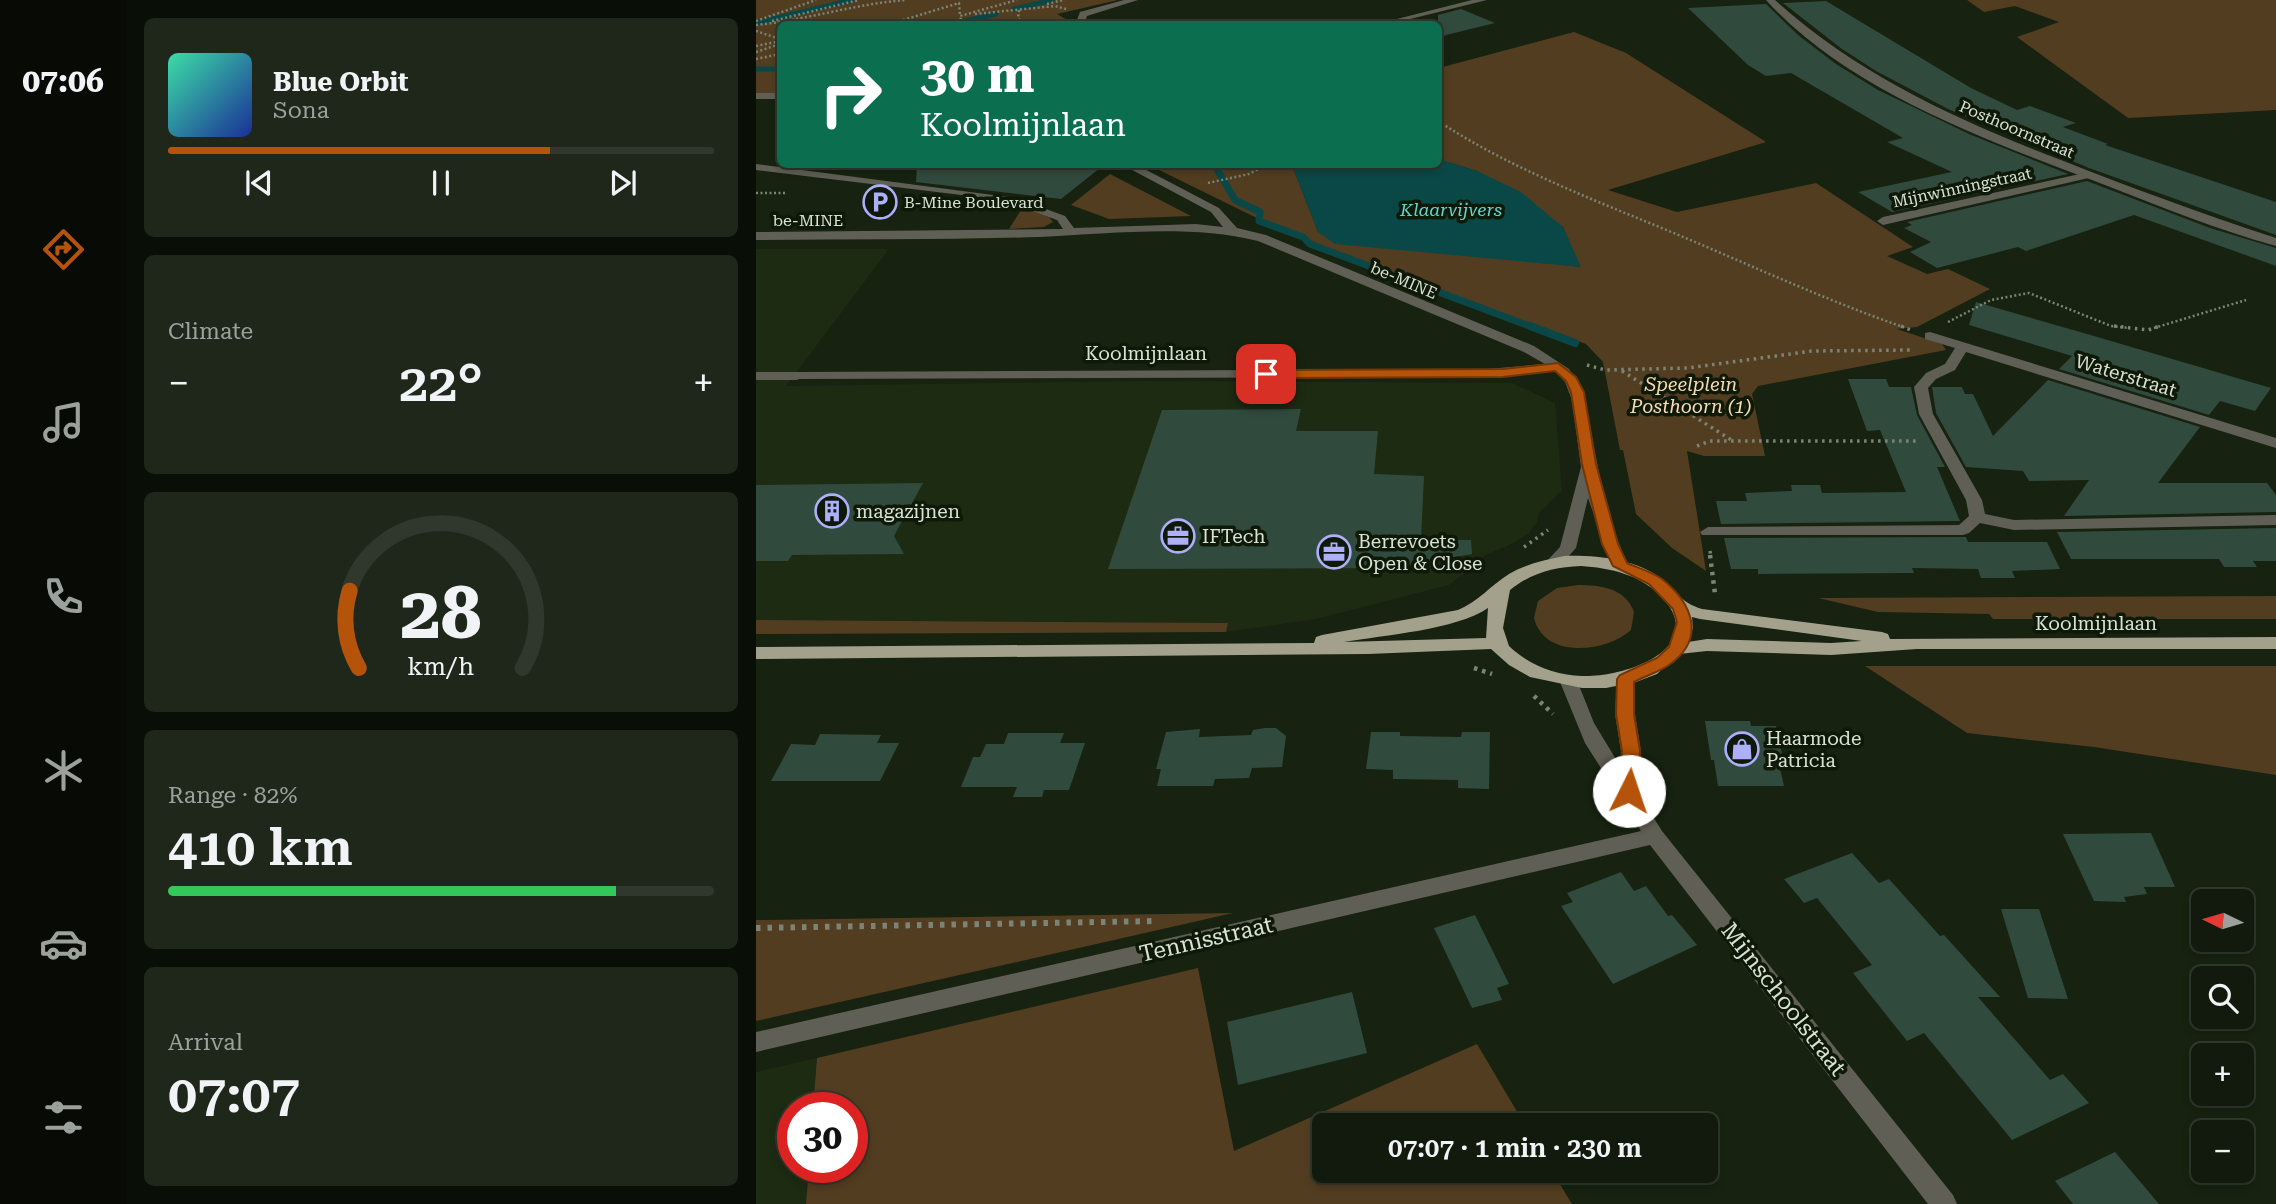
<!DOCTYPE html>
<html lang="en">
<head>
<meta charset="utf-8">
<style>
  body { margin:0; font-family:"Roboto Serif",serif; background:#1e271a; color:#f1f3f6; height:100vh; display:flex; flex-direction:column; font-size:26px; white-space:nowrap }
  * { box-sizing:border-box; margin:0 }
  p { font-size:23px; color:#9ca19d }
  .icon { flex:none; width:38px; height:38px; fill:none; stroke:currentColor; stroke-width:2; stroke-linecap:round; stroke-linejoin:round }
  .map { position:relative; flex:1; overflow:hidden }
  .panel { display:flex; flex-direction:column; gap:18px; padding:18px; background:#090e07; width:630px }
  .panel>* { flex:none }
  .guide { position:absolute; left:21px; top:21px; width:665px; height:147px; border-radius:10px; box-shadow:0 4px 10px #0003,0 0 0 2px #30382d; background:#0b6e4f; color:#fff; overflow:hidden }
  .needle { width:46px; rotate:275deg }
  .tools { position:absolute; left:1435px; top:889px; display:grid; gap:14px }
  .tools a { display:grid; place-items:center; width:63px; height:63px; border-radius:10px; background:#111a0c; box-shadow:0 4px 10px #0003,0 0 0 2px #30382d; font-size:35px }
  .speed { position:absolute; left:21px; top:1092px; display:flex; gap:14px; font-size:35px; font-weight:700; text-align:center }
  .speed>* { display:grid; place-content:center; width:91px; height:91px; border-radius:50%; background:#111a0c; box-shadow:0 4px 10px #0003,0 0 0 2px #30382d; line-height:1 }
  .speed .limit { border:10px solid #d22; background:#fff; color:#111 }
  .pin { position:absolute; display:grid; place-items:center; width:60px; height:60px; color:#fff; margin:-30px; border-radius:14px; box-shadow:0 4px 10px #0006 }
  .me { position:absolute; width:77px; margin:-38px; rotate:4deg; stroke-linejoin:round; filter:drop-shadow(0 0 5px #0008) }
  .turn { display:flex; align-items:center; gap:24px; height:147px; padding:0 28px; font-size:32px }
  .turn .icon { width:91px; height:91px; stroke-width:2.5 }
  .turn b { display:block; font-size:49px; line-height:60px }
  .big { font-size:52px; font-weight:600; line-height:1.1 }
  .panel .widget { flex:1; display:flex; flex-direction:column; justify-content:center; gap:10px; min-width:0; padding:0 24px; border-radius:10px; background:#1e271a }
  .panel .dial { align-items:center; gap:0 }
  .dial svg { height:182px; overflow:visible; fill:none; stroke:#30382d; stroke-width:7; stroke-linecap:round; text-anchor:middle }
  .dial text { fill:#f1f3f6; stroke:none }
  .song { display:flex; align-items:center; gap:21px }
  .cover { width:84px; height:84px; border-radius:10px; background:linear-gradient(135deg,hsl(160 70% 55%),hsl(230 70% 35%)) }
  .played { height:7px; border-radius:4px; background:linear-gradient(90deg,#b45309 70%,#30382d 70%) }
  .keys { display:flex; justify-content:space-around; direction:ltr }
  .heat { display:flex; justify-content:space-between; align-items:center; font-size:38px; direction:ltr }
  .charge { height:10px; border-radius:5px; background:linear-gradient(90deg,#34c759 82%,#30382d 0) }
  .trip { position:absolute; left:556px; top:1113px; width:406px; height:70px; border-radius:10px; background:#111a0c; box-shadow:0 4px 10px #0003,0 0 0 2px #30382d; font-weight:600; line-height:70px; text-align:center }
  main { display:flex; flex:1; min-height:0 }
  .tab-bar { display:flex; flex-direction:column; width:126px; justify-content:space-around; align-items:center; background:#070a05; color:#9ca19d }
  .tab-bar .icon { width:49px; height:49px }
  .tab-bar .current { color:#b45309 }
  .tab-bar b { font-size:32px; color:#f1f3f6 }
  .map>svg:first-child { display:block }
  .built { fill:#1d2b13 }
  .green { fill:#523d20 }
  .water { fill:#0a4847 }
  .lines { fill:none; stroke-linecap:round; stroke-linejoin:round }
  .stream-far2 { stroke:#0a4847; stroke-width:5 }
  .stream-far1 { stroke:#0a4847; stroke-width:7 }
  .stream { stroke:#0a4847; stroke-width:8 }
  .building { fill:#314a3e }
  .path-far3 { stroke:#7b8476; stroke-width:2.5; stroke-dasharray:2 2.5; stroke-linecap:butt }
  .path-far2 { stroke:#7b8476; stroke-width:3.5; stroke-dasharray:2.5 4.5; stroke-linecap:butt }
  .path-far1 { stroke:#7b8476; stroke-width:4.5; stroke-dasharray:3.5 5; stroke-linecap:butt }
  .path { stroke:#7b8476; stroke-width:6; stroke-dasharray:4.5 7; stroke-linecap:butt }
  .service { fill:#605f55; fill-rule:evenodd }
  .minor { fill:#605f55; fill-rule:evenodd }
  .tertiary { fill:#605f55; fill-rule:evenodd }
  .primary { fill:#a3a18c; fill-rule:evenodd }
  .route { fill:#b45309; stroke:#753606; stroke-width:2 }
  .labels { text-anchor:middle; stroke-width:7; stroke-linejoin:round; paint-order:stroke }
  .far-street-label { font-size:16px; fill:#dae1d6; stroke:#0e1907 }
  .far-poi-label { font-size:16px; fill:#dae1d6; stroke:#0e1907; text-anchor:start }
  .far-water-label { font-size:18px; font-style:italic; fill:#64d5d3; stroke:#0e1907 }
  .street-label { font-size:19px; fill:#dae1d6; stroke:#0e1907 }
  .park-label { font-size:19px; font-style:italic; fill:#f9dbb3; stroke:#0e1907 }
  .poi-label { font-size:19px; fill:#dae1d6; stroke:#0e1907; text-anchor:start }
  .near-street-label { font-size:23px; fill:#dae1d6; stroke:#0e1907 }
</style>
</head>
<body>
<main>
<nav class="tab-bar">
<b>07:06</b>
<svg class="icon current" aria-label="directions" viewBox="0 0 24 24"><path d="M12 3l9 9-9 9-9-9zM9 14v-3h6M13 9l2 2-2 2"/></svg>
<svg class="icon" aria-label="music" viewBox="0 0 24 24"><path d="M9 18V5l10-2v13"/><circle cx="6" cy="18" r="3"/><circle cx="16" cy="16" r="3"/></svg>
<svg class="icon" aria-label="phone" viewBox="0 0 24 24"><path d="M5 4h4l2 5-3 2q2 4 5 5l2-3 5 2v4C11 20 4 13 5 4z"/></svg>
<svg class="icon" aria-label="climate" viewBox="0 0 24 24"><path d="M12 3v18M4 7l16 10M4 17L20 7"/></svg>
<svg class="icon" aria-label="car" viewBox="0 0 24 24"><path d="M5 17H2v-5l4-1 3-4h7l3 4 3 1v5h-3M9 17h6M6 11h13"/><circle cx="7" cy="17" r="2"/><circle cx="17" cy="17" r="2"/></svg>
<svg class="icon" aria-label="filters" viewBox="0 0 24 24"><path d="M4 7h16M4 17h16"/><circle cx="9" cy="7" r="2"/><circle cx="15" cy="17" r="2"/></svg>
</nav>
<section class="panel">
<div class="widget">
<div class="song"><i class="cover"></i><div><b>Blue Orbit</b><p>Sona</p></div></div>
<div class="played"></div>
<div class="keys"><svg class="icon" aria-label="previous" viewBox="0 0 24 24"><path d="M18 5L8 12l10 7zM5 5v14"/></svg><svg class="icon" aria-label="pause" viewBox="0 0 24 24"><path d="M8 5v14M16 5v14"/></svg><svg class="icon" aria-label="next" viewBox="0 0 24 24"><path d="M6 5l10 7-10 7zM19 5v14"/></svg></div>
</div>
<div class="widget"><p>Climate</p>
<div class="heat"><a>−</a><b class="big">22°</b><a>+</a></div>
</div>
<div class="widget dial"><svg viewBox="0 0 100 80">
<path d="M14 69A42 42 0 1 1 86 69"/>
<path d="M14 69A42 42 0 0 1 10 35" stroke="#b45309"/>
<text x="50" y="56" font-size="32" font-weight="700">28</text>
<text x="50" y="72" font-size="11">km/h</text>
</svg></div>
<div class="widget"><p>Range · 82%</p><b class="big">410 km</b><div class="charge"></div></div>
<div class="widget"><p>Arrival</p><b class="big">07:07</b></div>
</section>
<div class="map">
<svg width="1520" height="1204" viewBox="0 0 1520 1204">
  <rect width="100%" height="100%" fill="#172210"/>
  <g class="built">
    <polygon points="0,249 133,249 30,386 389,381 756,383 799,403 806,491 783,513 781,522 773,533 754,545 731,554 693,585 560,619 470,632 471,623 0,620"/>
    <polygon points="61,1058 57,1108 37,1108 37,1167 53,1167 50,1204 0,1204 0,1072"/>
  </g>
  <g class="green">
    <polygon points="0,0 362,0 301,14 318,24 24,24 24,93 0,93"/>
    <polygon points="1211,0 1520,0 1520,110 1372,118 1261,37 1303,22 1259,6 1228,12"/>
    <polygon points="818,32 870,53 1010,142 852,190 921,212 1060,183 1157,247 1131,256 1171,274 1192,269 1234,289 1161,327 1141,329 1186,344 1190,350 1002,386 996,394 1009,456 948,456 931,451 950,571 916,548 880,514 867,450 864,450 847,362 830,344 560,247 393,165 536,165 562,232 824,267 807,227 721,171 682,159 683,68"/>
    <polygon points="354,174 435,216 353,219 315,205"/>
    <polygon points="267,207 293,217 297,222 288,227 253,229"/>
    <path d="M822,585C845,585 869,588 878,612L875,630C851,652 788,660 778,618L782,601L801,588Z"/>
    <polygon points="1520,596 1520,619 1237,619 1233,614 1122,612 1062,598"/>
    <polygon points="0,620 472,623 470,632 0,634"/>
    <polygon points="1109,666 1520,666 1520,775 1338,747 1211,733"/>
    <polygon points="477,913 0,1021 0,920"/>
    <polygon points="442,968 478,1151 721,1044 769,1125 569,1125 569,1171 796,1171 816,1204 50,1204 53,1167 96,1167 96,1108 57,1108 61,1058"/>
  </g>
  <polygon class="water" points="683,159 721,171 765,192 807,227 825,267 579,244 562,232 536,165 682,164"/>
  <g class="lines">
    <g class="stream-far2">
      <polyline points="258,9 296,0"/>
      <polyline points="0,23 96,0"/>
      <polyline points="196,24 240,14"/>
      <polyline points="0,69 24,69"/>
    </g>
    <polyline class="stream-far1" points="462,171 479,200 504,212 503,221 547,237 554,244 779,328"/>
    <polyline class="stream" points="774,326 819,343"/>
  </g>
  <g class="building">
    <polygon points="1070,1 1215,88 1261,110 1274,106 1320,123 1307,127 1352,144 1349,145 1520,202 1520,235 1333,168 1192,109 1120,71 1086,49 1027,3"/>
    <polygon points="1010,4 1042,35 1080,64 1122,90 1213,134 1312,174 1136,212 1102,192 1196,172 1131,142 1147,138 1035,73 1010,76 992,65 932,8"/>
    <polygon points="705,9 739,23 682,37 682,15"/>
    <polygon points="161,164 349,164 305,199 160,182"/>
    <polygon points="1331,181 1454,228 1520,248 1520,266 1378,215 1270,251 1262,247 1181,268 1154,252 1175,242 1148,228 1156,225 1151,222"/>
    <polygon points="1220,302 1338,336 1515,388 1499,411 1464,401 1453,415 1303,369 1316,356 1213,325"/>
    <polygon points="1092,379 1130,379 1133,387 1155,387 1161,415 1189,467 1181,467 1204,521 965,524 960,501 991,501 989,493 1036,491 1035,485 1064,485 1066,493 1150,492 1124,430 1111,431"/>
    <polygon points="1292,380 1444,427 1402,483 1511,483 1520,495 1520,512 1308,516 1333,480 1273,481 1267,471 1210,467 1180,413 1176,387 1206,387 1209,394 1217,394 1237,436"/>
    <polygon points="545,409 540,431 622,431 618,474 668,476 665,540 715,540 716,554 636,568 352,569 406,410"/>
    <polygon points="167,483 138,536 148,554 36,555 32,561 0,561 0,485"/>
    <polygon points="1520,528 1520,561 1497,561 1501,567 1468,567 1463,559 1315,559 1301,532"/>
    <polygon points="1210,537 1212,542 1291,542 1304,569 1256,571 1259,578 1225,578 1222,569 1156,568 1158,573 1002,574 1002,569 975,569 968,538"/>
    <polygon points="949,721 994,721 995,726 1020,726 1027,759 1022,759 1028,786 962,786 958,760 955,760"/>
    <polygon points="509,728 520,728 530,736 526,767 496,768 493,778 459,779 457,786 401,786 405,769 400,769 410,732 444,729 443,737 495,735 497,730"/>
    <polygon points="615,732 644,732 644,736 705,737 706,732 734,732 733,789 702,788 702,780 637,779 637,770 610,769"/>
    <polygon points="252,733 308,733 304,743 329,743 313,790 288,790 286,797 257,797 261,787 205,787 217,757 224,757 230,744 248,744"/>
    <polygon points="64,734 125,735 121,743 143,743 124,781 15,781 35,744 59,745"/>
    <polygon points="1395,833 1419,887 1388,887 1391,894 1368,897 1370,902 1338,901 1307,834"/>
    <polygon points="1096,853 1123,883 1133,879 1184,936 1188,935 1244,997 1222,997 1294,1080 1307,1074 1333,1103 1256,1140 1168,1033 1151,1041 1097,973 1116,965 1061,898 1048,903 1028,879"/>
    <polygon points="865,872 878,891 890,886 912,916 916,915 941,945 857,984 805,906 817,902 811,893"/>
    <polygon points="1245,909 1283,909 1312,999 1272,998"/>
    <polygon points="719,915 753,984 741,988 746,1000 716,1008 678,928"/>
    <polygon points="596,992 611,1053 482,1085 471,1022"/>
    <polygon points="1359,1152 1403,1204 1317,1204 1299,1181"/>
  </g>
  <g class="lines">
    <g class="path-far3">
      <polyline points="291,4 307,0"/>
      <polyline points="263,10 262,18 266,24"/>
      <polyline points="219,14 299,6 310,9"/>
      <polyline points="0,21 60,0"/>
      <polyline points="16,21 103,0"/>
      <polyline points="134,24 203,3 204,16 261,0"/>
      <polyline points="203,24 206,15"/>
      <path d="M0,25C50,20 99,4 149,0"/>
      <polyline points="0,31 24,39"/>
      <polyline points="0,46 20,42"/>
      <polyline points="0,52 24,44"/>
      <polyline points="0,59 24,54"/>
      <path d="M682,121C754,168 833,198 913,231C992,264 1069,300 1150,328"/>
      <polyline points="452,183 493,174 512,164"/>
      <polyline points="0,193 31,193"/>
      <polyline points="1192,322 1235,300 1273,293 1355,326 1374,328"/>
      <polyline points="1398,328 1490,300"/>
    </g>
    <g class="path-far2">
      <polyline points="1145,326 1155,330"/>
      <polyline points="1358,326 1392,330 1404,326"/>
      <polyline points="831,365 849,370 932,368 1056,351 1156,350"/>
      <polyline points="866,371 977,441"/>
      <polyline points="941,446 954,441 1160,441"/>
      <polyline points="768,547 792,530"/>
      <polyline points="954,551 955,557"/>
    </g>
    <g class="path-far1">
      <polyline points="954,555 959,594"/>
      <polyline points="718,668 736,674"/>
      <polyline points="778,696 797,714"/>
    </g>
    <polyline class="path" points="0,928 402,921"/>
    <polygon class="service" points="0,372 41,372 48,376 41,380 0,380"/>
    <g class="minor">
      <polygon points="368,0 382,0 331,16 330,19 336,24 326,24 321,20 324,12"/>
      <polygon points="716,0 731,0 634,24 621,24"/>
      <rect x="0" y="93" width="24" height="6"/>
      <path d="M0,164L260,198L309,216L318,228L440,224L467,227L455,212L365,164H379L463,208L481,228L510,235L778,346L813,369L827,391L846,488L857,528L872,566L864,571L856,566L832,498L820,548L802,568H790L788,564L804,547L825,467L816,400L809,382L799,371L731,377L36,379V373L41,372L731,369L789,364L768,352L502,241C432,224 355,234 283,237C189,240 95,239 0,240V232L307,229L301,220L257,204L230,198L0,170Z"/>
      <polygon points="1333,172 1337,173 1337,177 1127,225 1121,221 1127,217"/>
      <polygon points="1174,332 1520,438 1520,448 1210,352 1199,370 1180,379 1172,388 1177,414 1226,500 1229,514 1258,520 1520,515 1520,525 1258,530 1224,523 1213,533 1207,535 946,535 944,532 952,527 1203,525 1213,516 1210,500 1163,414 1158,387 1170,373 1189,364 1199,348 1169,339 1169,333"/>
      <polygon points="870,673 877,675 879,679 879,714 885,751 882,793 906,831 1197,1195 1201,1204 1172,1204 894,845 0,1052 0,1032 885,831 829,743 804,682 806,678 820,678 838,723 864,766 865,751 859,714 861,679 863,675"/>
    </g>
    <path class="tertiary" d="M1010,0H1019C1102,75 1201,120 1305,160C1376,188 1447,214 1520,238V246C1462,230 1405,207 1349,185C1235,142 1093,92 1010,0Z"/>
    <path class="primary" d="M808,556C840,555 881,559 907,580C924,594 924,602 946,609L1126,632L1132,634L1134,639L1520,637V649H1161L1075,655L951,651L923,654L901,674L880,682L850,688H826L774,677L753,665L735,649L612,654L0,659V647L558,643L560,637L566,635L702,610C722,602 735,585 753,574C770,564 789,560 808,556ZM825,566C854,568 882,574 904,595C956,648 869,678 826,676C799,675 773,665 753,646L747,628L754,590C775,573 798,567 825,566ZM732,608L730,638L588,642C628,635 700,630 732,608ZM936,617L944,619L1106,641L1075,643L951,639L932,642L937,628Z"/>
  </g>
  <path class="route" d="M802,363L820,377L828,392L840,464L862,544L871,563C882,568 896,572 906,579C936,603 951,638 913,665C903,672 889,676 878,682V714L884,751L882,791L879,796H866L863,791L866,751L860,714L861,679L864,675L901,658L913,647L921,622L917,609L893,584L857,566L846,544L826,464L815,392L810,381L799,371L747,377L510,378L504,374L510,370L747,369Z"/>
  <defs>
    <symbol id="parking-ring" viewBox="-11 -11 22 22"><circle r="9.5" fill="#0e1907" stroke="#adaffb" stroke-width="1.5"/><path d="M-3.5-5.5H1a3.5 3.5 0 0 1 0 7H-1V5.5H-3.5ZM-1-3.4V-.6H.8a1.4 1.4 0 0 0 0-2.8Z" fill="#adaffb"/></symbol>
    <symbol id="building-ring" viewBox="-11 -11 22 22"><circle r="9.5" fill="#0e1907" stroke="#adaffb" stroke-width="1.5"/><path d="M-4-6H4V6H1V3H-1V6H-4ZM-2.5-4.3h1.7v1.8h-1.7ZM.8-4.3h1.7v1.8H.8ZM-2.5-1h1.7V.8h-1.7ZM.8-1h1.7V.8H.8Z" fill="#adaffb"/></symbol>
    <symbol id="office-ring" viewBox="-11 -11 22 22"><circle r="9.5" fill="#0e1907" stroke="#adaffb" stroke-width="1.5"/><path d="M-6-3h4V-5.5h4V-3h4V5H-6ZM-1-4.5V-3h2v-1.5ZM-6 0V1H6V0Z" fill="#adaffb"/></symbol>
    <symbol id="shop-ring" viewBox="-11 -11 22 22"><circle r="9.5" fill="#0e1907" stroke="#adaffb" stroke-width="1.5"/><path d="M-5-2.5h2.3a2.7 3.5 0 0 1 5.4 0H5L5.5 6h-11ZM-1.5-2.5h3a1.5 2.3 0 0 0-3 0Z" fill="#adaffb"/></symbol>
  </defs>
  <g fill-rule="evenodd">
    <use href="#parking-ring" x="105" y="183" width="38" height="38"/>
    <use href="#building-ring" x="57" y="492" width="38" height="38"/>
    <use href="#office-ring" x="403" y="517" width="38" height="38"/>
    <use href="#office-ring" x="559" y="533" width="38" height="38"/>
    <use href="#shop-ring" x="967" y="730" width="38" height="38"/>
  </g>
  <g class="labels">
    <g class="far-street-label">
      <text transform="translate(1261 129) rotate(23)" y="6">Posthoornstraat</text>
      <text transform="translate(1206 187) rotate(-12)" y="6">Mijnwinningstraat</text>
      <text x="52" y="226">be-MINE</text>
      <text transform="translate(648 280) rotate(23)" y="6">be-MINE</text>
    </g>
    <g class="far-poi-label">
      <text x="148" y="208">B-Mine Boulevard</text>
    </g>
    <g class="far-water-label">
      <text x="695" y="216">Klaarvijvers</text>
    </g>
    <g class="street-label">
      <text x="390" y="360">Koolmijnlaan</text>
      <text transform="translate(1370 375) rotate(17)" y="7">Waterstraat</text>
      <text x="1340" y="630">Koolmijnlaan</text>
    </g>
    <g class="park-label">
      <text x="935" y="391">Speelplein<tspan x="935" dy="22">Posthoorn (1)</tspan></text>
    </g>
    <g class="poi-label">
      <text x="100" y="518">magazijnen</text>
      <text x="446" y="543">IFTech</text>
      <text x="602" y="548">Berrevoets<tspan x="602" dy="22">Open &amp; Close</tspan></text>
      <text x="1010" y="745">Haarmode<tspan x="1010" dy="22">Patricia</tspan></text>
    </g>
    <g class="near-street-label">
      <text transform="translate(450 939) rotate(-13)" y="8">Tennisstraat</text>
      <text transform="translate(1028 999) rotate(52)" y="8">Mijnschoolstraat</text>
    </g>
  </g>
</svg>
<div class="tools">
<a><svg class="needle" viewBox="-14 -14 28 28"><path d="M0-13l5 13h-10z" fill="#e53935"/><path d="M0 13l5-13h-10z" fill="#9ca19d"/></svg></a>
<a><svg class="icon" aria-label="search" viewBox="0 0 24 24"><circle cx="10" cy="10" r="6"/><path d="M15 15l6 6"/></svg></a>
<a>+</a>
<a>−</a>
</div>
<div class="speed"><div class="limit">30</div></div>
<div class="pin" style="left:510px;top:374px;background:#d93025"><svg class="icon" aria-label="arrive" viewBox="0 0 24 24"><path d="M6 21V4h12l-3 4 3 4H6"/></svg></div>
<svg class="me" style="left:873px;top:791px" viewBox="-20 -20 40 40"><circle r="19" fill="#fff"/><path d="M0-13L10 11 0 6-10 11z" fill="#b45309"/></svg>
<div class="trip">07:07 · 1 min · 230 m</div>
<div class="guide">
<div class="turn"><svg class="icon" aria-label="right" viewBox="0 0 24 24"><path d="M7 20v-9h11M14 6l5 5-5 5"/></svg><div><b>30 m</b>Koolmijnlaan</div></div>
</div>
</div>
</main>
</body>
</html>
